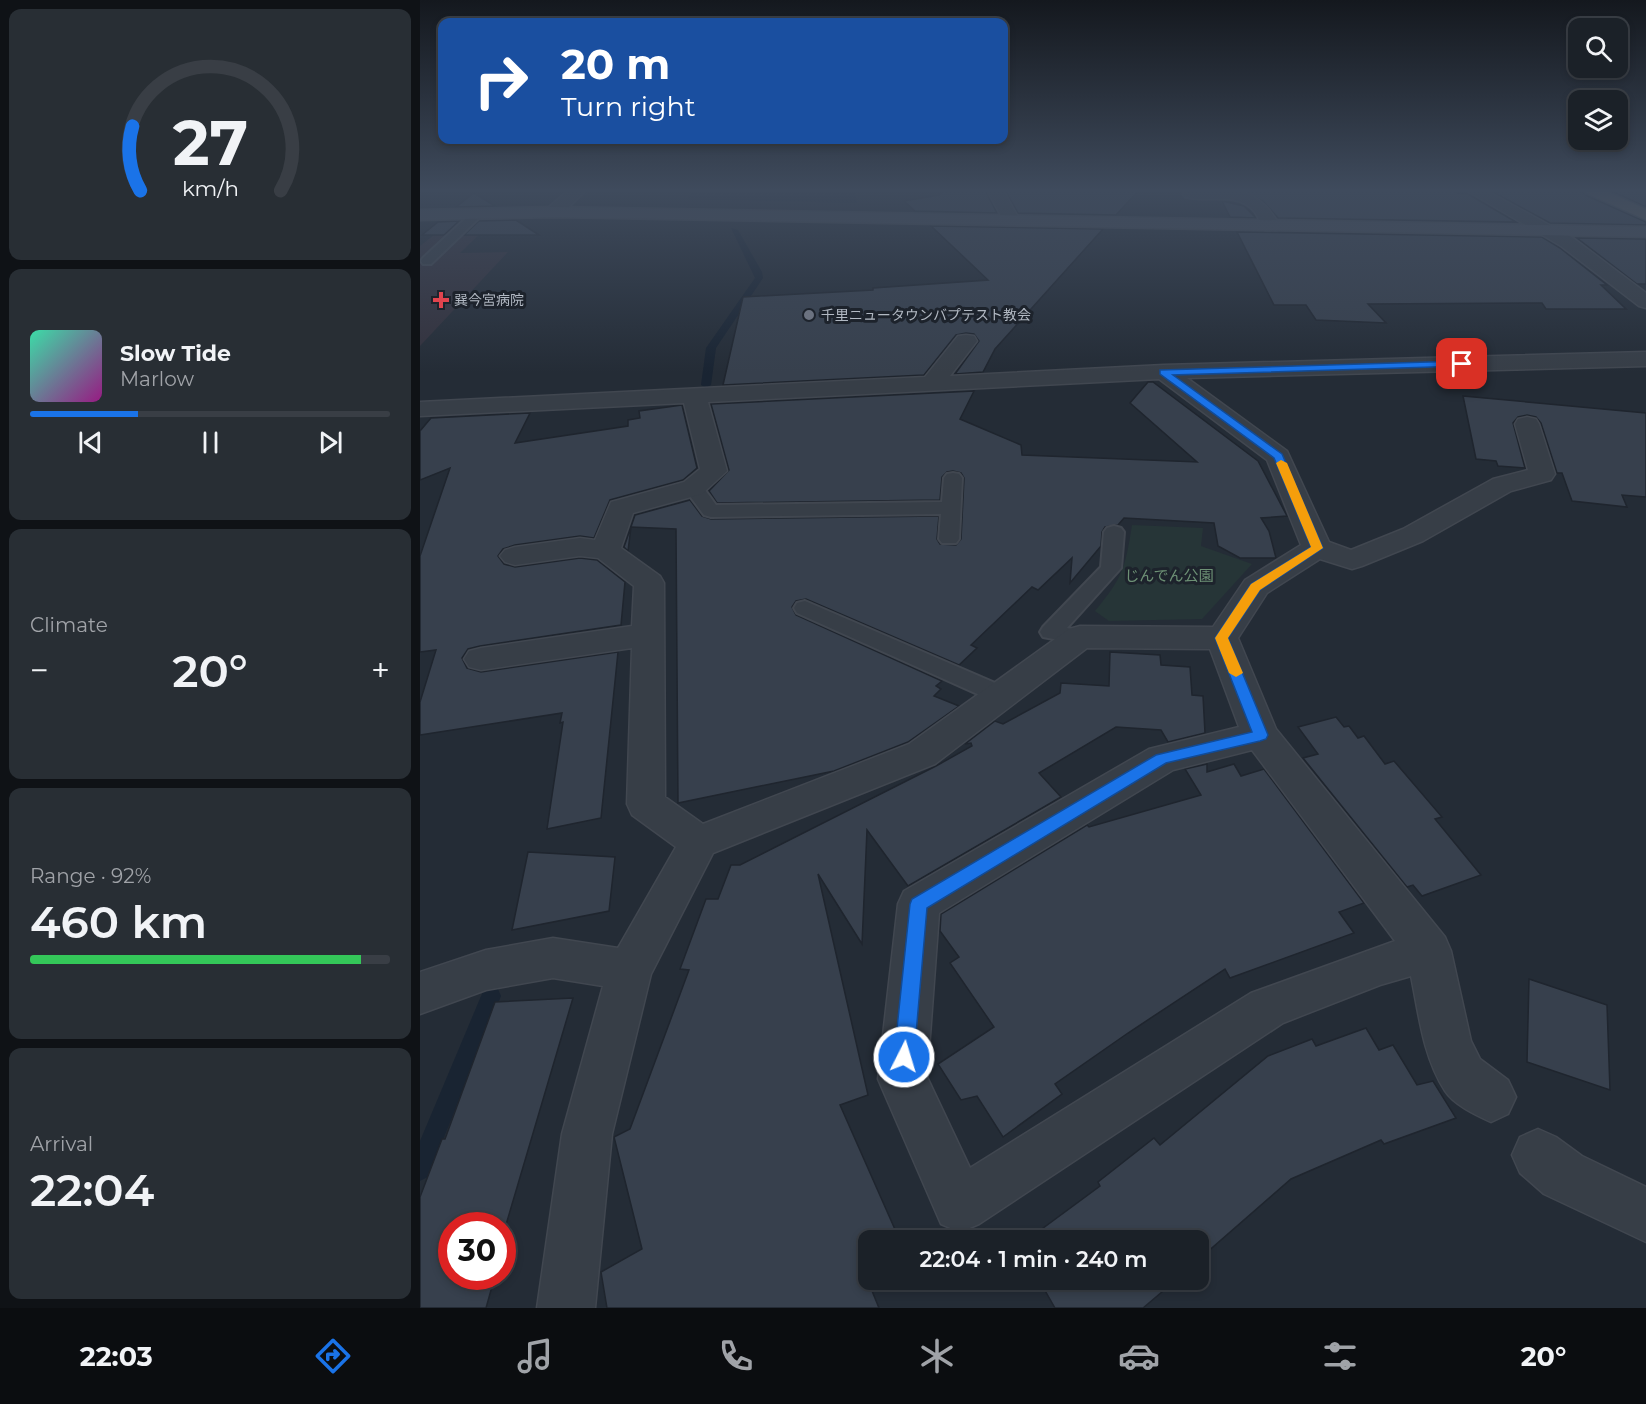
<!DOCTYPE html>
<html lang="en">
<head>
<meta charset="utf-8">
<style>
  body { margin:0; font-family:Montserrat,"Noto Sans JP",sans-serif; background:#282e34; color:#f1f3f6; height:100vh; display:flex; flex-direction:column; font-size:22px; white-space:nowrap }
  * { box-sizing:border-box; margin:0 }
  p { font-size:20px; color:#a0a3a8 }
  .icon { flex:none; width:33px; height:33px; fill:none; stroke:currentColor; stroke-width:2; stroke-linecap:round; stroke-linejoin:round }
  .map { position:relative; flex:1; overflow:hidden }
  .side { display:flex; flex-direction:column; gap:9px; padding:9px; background:#0f1216; width:420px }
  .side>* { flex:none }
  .guide { position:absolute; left:18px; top:18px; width:570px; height:126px; border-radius:12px; box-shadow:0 3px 9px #0003,0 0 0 2px #393e45; background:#1a4fa0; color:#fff; overflow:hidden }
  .buttons { position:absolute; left:1148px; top:18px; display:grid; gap:12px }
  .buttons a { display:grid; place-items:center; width:60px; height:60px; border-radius:12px; background:#1b2128; box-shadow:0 3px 9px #0003,0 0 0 2px #393e45; font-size:30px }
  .speed { position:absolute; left:18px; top:1212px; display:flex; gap:12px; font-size:30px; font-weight:700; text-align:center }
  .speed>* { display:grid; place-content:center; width:78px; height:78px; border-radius:50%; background:#1b2128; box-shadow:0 3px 9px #0003,0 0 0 2px #393e45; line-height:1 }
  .speed .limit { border:9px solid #d22; background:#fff; color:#111 }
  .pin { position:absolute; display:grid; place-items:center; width:51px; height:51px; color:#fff; margin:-26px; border-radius:12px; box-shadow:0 3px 9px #0006 }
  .me { position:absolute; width:66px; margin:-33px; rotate:5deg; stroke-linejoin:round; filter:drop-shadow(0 0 4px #0008) }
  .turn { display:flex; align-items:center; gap:21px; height:126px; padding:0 24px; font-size:27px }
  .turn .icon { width:78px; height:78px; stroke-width:2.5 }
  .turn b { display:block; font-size:42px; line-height:51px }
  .big { font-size:45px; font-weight:600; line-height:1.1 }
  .side .card { flex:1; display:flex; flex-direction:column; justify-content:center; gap:9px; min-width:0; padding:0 21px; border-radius:12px; background:#282e34 }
  .side .dial { align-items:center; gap:0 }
  .dial svg { height:156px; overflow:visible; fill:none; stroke:#393e45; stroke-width:7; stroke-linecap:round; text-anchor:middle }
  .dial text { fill:#f1f3f6; stroke:none }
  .song { display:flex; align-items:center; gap:18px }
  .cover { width:72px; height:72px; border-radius:9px; background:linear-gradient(135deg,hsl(160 70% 55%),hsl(310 70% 35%)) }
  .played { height:6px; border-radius:3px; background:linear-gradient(90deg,#1a73e8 30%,#393e45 30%) }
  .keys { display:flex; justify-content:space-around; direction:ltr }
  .heat { display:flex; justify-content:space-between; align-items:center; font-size:33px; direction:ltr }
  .charge { height:9px; border-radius:4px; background:linear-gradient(90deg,#34c759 92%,#393e45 0) }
  .trip { position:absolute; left:438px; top:1230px; width:351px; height:60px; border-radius:12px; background:#1b2128; box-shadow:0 3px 9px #0003,0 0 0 2px #393e45; font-weight:600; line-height:60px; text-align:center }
  .tabs { display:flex; height:96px; justify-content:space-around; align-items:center; background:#0b0d10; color:#a0a3a8 }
  .tabs .icon { width:42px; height:42px }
  .tabs .on { color:#1a73e8 }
  .tabs b { font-size:27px; color:#f1f3f6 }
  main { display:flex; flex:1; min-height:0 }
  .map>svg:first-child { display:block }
  .medical { fill:#33313c }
  .green { fill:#263537 }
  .water { fill:#192432 }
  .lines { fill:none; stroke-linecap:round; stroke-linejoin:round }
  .stream { fill:#192432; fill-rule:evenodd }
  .building { fill:#37404d; stroke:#1f252e; stroke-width:1.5 }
  .service-casing { stroke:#414750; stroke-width:4 }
  .minor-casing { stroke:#414750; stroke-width:3 }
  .secondary-casing { stroke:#414750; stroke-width:3 }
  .trunk-casing { stroke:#424952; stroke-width:3 }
  .service { fill:#373e47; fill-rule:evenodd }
  .minor { fill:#373e47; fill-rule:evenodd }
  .secondary { fill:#464d59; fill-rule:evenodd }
  .trunk { fill:#60605e; fill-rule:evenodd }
  .route { fill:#1a73e8; stroke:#114b97; stroke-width:1.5 }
  .slow { fill:#f59e0b }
  .health-dot { fill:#e0444e; stroke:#1d232c; stroke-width:2 }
  .worship-dot { fill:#6b7280; stroke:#1d232c; stroke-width:2 }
  .labels { text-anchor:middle; stroke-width:6; stroke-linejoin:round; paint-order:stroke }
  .far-poi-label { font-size:14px; fill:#b2b9c3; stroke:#1d232c; text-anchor:start }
  .park-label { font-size:15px; fill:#6d9175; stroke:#1d232c }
</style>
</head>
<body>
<main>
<section class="side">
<div class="card dial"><svg viewBox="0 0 100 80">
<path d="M14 69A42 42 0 1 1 86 69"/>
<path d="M14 69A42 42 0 0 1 10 36" stroke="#1a73e8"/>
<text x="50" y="56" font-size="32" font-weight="700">27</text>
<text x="50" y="72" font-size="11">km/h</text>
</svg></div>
<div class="card">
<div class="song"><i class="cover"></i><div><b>Slow Tide</b><p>Marlow</p></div></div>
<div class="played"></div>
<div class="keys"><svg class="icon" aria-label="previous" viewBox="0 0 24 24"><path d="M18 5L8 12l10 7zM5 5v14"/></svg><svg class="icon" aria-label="pause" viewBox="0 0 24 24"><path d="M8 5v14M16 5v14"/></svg><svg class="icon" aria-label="next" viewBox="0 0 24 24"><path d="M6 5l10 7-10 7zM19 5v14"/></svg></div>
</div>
<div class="card"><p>Climate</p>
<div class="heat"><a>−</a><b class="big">20°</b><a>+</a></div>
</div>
<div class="card"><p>Range · 92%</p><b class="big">460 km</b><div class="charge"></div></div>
<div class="card"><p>Arrival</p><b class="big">22:04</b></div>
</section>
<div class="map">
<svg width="1226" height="1308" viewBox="0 0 1226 1308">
  <rect width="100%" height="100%" fill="#242c36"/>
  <polygon class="medical" points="28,224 70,224 40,253 88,252 0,346 0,246"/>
  <path class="green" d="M712,525L783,528L781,546L832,564L782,619L689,621L675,611C703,577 705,569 712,525Z"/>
  <polygon class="water" points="271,190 434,190 437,203 268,199"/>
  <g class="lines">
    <g class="stream">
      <polygon points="311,228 318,230 342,272 343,278 296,348 291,385 286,388 281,385 286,348 335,278"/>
      <polygon points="71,986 78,989 81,996 8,1177 0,1181 0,1141 64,989"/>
    </g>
  </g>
  <g class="building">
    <polygon points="524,190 565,190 577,213 495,211 484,201 519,195"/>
    <polygon points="585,190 719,190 696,215 598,213"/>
    <polygon points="820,190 1031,190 1040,194 1048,194 1096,222 858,218 843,201"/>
    <polygon points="1098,190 1162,190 1165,195 1226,222 1226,225 1130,223 1073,192"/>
    <polygon points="1189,190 1226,190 1226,207"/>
    <polygon points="54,193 75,206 36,207"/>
    <polygon points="802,201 824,206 836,218 810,217"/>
    <polygon points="96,220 119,235 44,235 59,221"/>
    <polygon points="39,221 24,235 2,235 18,222"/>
    <polygon points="511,226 683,229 575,349 563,372 535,374 559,341 554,334 546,333 536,335 504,375 303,385 323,297 453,290 453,288 568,280"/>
    <polygon points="817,232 1122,237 1140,248 1187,285 1181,285 1206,309 1126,309 1122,303 948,304 966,323 896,320 886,305 854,305"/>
    <polygon points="1157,238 1226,239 1226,284 1217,284"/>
    <polygon points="728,382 733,382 838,461 867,516 841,518 849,531 856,558 820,558 798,546 794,523 704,518 698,525 685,527 682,532 681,546 650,583 652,558 618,590 612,587 551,645 557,648 539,665 386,599 376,601 372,607 376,615 522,681 516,686 521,689 514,696 539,706 488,742 414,771 258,803 256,529 211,527 208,551 204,547 215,515 270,500 282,516 291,519 519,516 517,539 520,544 536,545 541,539 544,478 541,473 533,471 527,472 522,477 520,500 297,503 289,491 309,470 291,404 554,391 540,419 601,445 602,455 777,462 710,403"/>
    <polygon points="1043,396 1226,413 1226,497 1202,495 1207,507 1152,501 1142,473 1137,473 1121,423 1116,417 1107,415 1098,417 1093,423 1105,468 1078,466 1076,461 1056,459"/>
    <polygon points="262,405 277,468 263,480 190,500 174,538 160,536 95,545 83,549 78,556 84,564 95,567 160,558 177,560 205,582 201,625 60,646 48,649 42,658 47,668 61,672 198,652 181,818 127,829 143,722 140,723 142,713 0,735 0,702 16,650 0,652 0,556 30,468 0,480 0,431 11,418 110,413 95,443 208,426 208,420 220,418 219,411"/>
    <polygon points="690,652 740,655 741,665 770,667 772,695 783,696 785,733 748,742 741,730 696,727 619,773 641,797 488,886 447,830 442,944 398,874 448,1095 420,1105 477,1234 468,1240 448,1240 448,1281 459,1308 187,1308 181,1272 222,1249 194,1137 210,1129 269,970 260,969 286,899 298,899 311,865 320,865 516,766 552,746 551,743 545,744 575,721 583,724 640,693 641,683 689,686"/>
    <polygon points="916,717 924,727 929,726 938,738 944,736 965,764 974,761 1022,817 1015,819 1061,875 1002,896 993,885 987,887 883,758 898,754 878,727"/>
    <polygon points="787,764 787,772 814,764 821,776 844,769 944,903 919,912 934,933 810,978 805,969 708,1033 635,1084 642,1094 583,1137 557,1096 541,1100 518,1064 574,1027 530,963 539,957 520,931 521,914 667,825 669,827 781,795 765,769"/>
    <polygon points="108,852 195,857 189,911 92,930"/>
    <polygon points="1109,979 1187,1005 1190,1090 1107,1062"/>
    <polygon points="153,998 85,1228 90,1228 82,1252 82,1226 32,1226 32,1276 75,1276 66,1308 0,1308 0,1197 22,1139 25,1139 75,1002"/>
    <polygon points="946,1028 959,1050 973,1045 997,1085 1013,1081 1036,1118 964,1144 961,1140 871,1179 778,1260 778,1240 607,1240 680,1186 678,1182 734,1138 740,1145 848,1056 892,1039 896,1046"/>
    <polygon points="619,1280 756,1280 723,1308 635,1308"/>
  </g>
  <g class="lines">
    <defs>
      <g id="service">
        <polygon points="58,210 62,211 62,215 11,264 3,264 1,261 3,258 54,211"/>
        <path d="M533,473L539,474L542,478L539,539L536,543H522L519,539L521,514L291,517L284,515L264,488L267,484C282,480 288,495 296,505L522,502L524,478L527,474Z"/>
        <polygon points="694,526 701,528 704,532 701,568 647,628 668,632 671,637 668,642 660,644 623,637 620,632 623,627 681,567 684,532 687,528"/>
        <polygon points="385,601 589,689 593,695 589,701 581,703 573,701 377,613 374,608 377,603"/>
      </g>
      <g id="minor">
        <polygon points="149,190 166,190 140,216 128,216 126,212 128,208"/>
        <polygon points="567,190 583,190 600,221 598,225 586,225"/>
        <path d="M769,190C811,190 837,184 860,226L857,230H845C840,223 838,215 832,209C815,192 787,203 765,197L763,194Z"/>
        <polygon points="1046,190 1065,190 1153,238 1226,293 1226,308 1219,306 1141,246"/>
        <path d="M546,335L554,336L557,341L530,376L744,365L1226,352V366L767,378L867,451L909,542L931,550L983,529L1073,479L1108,470L1095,424L1098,419L1107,417L1116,419L1119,424L1135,474L1131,480L1091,491L1003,541L942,566L932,569L900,559L847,593L818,638L856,729L1025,937L1031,951L1051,1041L1060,1059L1088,1080L1096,1097L1088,1114L1071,1122C1056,1115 1034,1105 1025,1091C1003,1057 999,1015 991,976L960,985L863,1023L559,1224L540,1232L521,1224L458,1079L478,904L484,891L729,749L819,727L790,649L667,648L515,764L293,853L231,974L192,1134L175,1308H117L142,1134L183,986L133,978L66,990L0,1014V972L66,950L133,938L198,948L256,847L212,815L207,804L212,648L61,670L49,667L44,659L49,651L61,648L212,626L214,586L178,558L160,556L95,565L85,562L80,556L85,550L95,547L160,538L175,540L191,502L264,482L280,469L264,403L0,416V402L505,377L538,336ZM739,379L847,460L881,545L825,580L793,627L660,626L649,629L489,744L283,824L245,797L244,583L240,576L201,548L213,513L282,494L307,471L288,402ZM832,750L975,941L831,993L550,1168L507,1077L519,913L753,770Z"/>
        <polygon points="1118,1129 1136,1137 1162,1156 1226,1187 1226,1242 1124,1194 1100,1173 1092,1155 1100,1137"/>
      </g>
      <polygon id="secondary" points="134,207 1226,227 1226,237 134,217 0,220 0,210"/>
      <polygon id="trunk" points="1164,190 1184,190 1226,209 1226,220 1166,193"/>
    </defs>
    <use href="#service" class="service-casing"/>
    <use href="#minor" class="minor-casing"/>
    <use href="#secondary" class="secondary-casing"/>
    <use href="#trunk" class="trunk-casing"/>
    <use href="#service" class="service"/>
    <use href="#minor" class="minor"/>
    <use href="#secondary" class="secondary"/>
    <use href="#trunk" class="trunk"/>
  </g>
  <linearGradient id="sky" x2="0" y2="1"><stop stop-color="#14181e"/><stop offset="0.51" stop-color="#3f4b5d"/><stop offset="1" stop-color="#3f4b5d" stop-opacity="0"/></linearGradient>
  <rect width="1226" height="373" fill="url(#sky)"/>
  <polygon class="route" points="1042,361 1047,364 1045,366 753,375 862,454 903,548 840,590 808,638 848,735 846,739 840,741 746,763 507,908 494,1057 491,1064 484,1067 477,1064 474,1057 490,904 492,899 736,755 832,732 795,638 831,584 891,547 854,458 740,374 740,370"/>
  <polygon class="slow" points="861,460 867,463 903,548 840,590 808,638 823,673 816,677 809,673 795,638 831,584 891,547 856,463"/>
  <path class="health-dot" d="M18 291h6v6h6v6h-6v6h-6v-6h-6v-6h6z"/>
  <circle class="worship-dot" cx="389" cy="315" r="6"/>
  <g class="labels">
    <g class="far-poi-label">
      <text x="34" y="305">巽今宮病院</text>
      <text x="401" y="320">千里ニュータウンバプテスト教会</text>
    </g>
    <g class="park-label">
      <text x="749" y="581">じんでん公園</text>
    </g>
  </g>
</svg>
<div class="buttons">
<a><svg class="icon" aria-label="search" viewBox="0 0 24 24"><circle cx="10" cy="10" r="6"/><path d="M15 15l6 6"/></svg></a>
<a><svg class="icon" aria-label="layers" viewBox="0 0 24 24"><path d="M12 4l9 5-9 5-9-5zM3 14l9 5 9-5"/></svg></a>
</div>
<div class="speed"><div class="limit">30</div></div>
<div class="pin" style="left:1042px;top:364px;background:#d93025"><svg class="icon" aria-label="arrive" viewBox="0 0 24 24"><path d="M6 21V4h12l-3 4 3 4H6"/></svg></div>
<svg class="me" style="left:484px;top:1057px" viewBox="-20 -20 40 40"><circle r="17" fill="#1a73e8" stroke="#fff" stroke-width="3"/><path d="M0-11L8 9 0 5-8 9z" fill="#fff"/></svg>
<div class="trip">22:04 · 1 min · 240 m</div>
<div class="guide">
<div class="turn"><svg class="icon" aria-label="right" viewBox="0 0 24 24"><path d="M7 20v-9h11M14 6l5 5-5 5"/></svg><div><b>20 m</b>Turn right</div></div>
</div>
</div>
</main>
<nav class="tabs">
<b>22:03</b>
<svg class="icon on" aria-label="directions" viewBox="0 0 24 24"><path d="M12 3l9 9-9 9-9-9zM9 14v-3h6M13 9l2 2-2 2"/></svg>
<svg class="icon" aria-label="music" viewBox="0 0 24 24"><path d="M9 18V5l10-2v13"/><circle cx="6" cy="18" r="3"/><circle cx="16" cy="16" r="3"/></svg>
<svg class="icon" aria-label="phone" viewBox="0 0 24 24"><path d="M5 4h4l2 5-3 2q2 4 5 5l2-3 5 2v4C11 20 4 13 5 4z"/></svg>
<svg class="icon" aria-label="climate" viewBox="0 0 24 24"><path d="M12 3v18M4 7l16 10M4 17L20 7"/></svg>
<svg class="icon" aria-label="car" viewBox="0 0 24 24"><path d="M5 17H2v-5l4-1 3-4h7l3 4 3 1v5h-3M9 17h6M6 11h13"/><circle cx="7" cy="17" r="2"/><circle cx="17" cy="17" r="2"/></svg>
<svg class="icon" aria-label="filters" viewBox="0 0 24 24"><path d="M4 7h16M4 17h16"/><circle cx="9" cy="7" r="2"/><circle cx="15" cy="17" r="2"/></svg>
<b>20°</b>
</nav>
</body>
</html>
